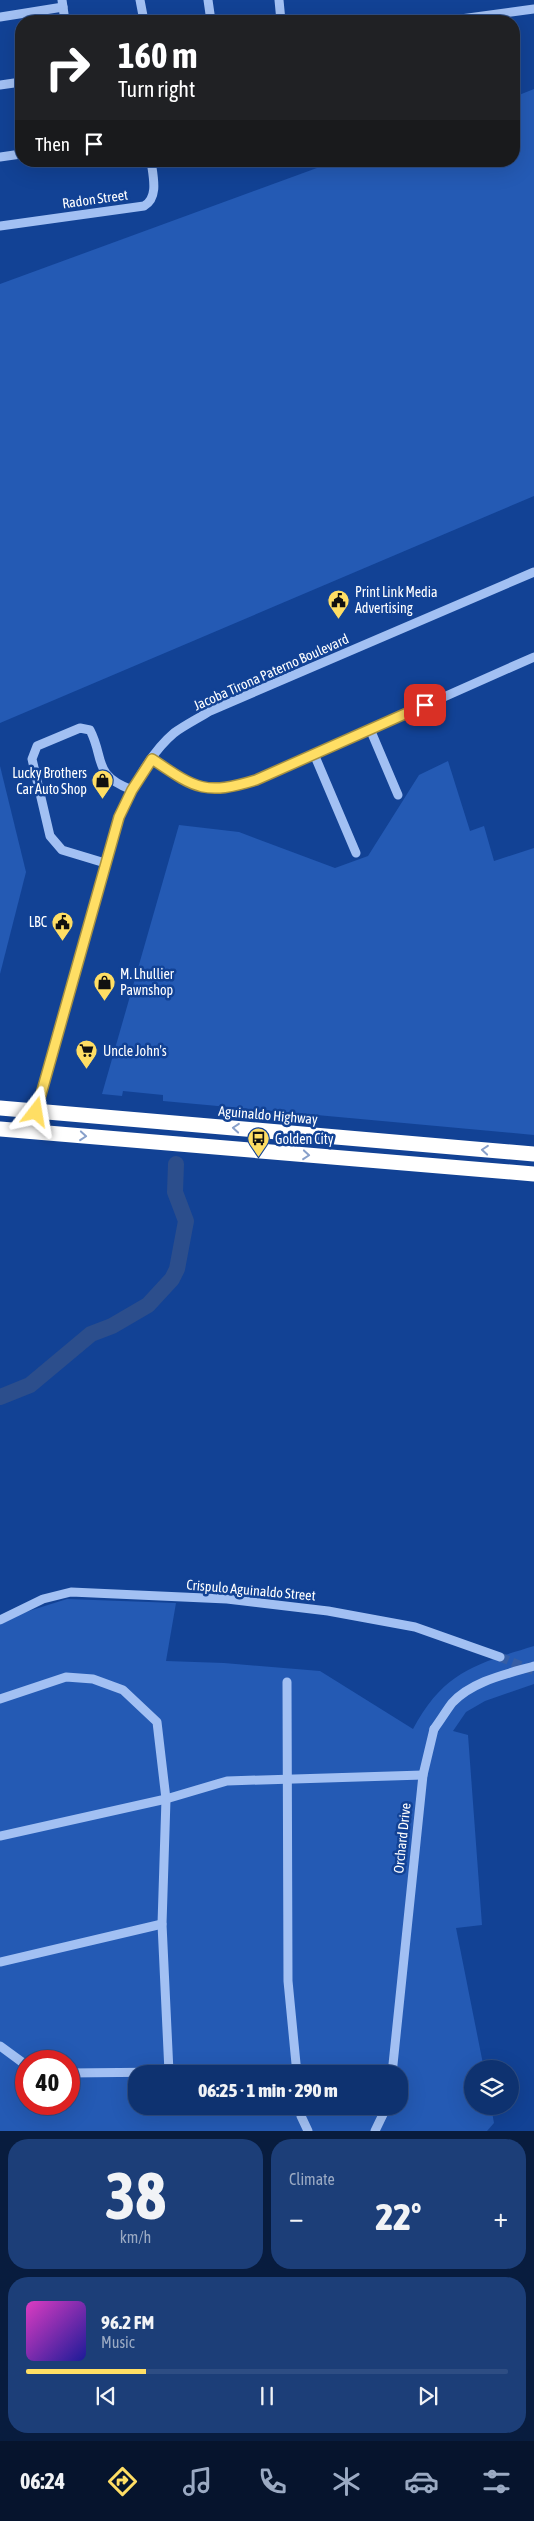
<!DOCTYPE html>
<html lang="en">
<head>
<meta charset="utf-8">
<style>
  body { margin:0; font-family:"Asap Condensed",sans-serif; background:#1c3e78; color:#f1f3f6; height:100vh; display:flex; flex-direction:column; font-size:19px; white-space:nowrap }
  * { box-sizing:border-box; margin:0 }
  p { font-size:16px; color:#9baac3 }
  .icon { flex:none; width:28px; height:28px; fill:none; stroke:currentColor; stroke-width:2; stroke-linecap:round; stroke-linejoin:round }
  .map { position:relative; height:2131px; overflow:hidden }
  .drawer { display:flex; flex-direction:column; gap:8px; padding:8px; background:#081c3e; flex:1 }
  .drawer>* { flex:none }
  .hud { position:absolute; left:15px; top:15px; width:505px; height:152px; border-radius:20px; box-shadow:0 5px 20px #0002,0 0 0 1px #2e4d83; background:#202124; color:#fff; overflow:hidden }
  .buttons { position:absolute; left:464px; top:2060px; display:grid; gap:10px }
  .buttons a { display:grid; place-items:center; width:55px; height:55px; border-radius:50%; background:#0e3270; box-shadow:0 5px 20px #0002,0 0 0 1px #2e4d83; font-size:25px }
  .speed { position:absolute; left:15px; top:2050px; display:flex; gap:10px; font-size:25px; font-weight:700; text-align:center }
  .speed>* { display:grid; place-content:center; width:65px; height:65px; border-radius:50%; background:#0e3270; box-shadow:0 5px 20px #0002,0 0 0 1px #2e4d83; line-height:1 }
  .speed .limit { border:8px solid #d22; background:#fff; color:#111 }
  .pin { position:absolute; display:grid; place-items:center; width:42px; height:42px; color:#fff; margin:-21px; border-radius:10px; box-shadow:0 2px 8px #0006 }
  .me { position:absolute; width:55px; margin:-28px; rotate:14deg; stroke-linejoin:round; filter:drop-shadow(0 0 4px #0008) }
  .turn { display:flex; align-items:center; gap:18px; height:105px; padding:0 20px; font-size:22px }
  .turn .icon { width:65px; height:65px; stroke-width:2.5 }
  .turn b { display:block; font-size:35px; line-height:42px }
  .then { display:flex; align-items:center; height:48px; padding:0 20px; background:#0003; gap:10px; font-size:19px }
  .big { font-size:38px; font-weight:800; line-height:1.1 }
  .drawer .widget { flex:1; display:flex; flex-direction:column; justify-content:center; gap:8px; min-width:0; padding:0 18px; border-radius:20px; background:#1c3e78 }
  .drawer .dial { align-items:center; gap:0 }
  .dial b { font-size:65px; line-height:1 }
  .song { display:flex; align-items:center; gap:15px }
  .cover { width:60px; height:60px; border-radius:8px; background:linear-gradient(135deg,hsl(310 70% 55%),hsl(240 70% 35%)) }
  .played { height:5px; border-radius:2px; background:linear-gradient(90deg,#ffde64 25%,#2e4d83 25%) }
  .keys { display:flex; justify-content:space-around; direction:ltr }
  .heat { display:flex; justify-content:space-between; align-items:center; font-size:28px; direction:ltr }
  .drawer .tiles { flex:1; display:grid; gap:8px; grid-template-columns:1fr 1fr }
  .widget:last-child { grid-column:span 2 }
  .trip { position:absolute; left:128px; top:2065px; width:280px; height:50px; border-radius:20px; background:#0e3270; box-shadow:0 5px 20px #0002,0 0 0 1px #2e4d83; font-weight:800; line-height:50px; text-align:center }
  .menu { display:flex; height:80px; justify-content:space-around; align-items:center; background:#06142d; color:#9baac3 }
  .menu .icon { width:35px; height:35px }
  .menu .on { color:#ffde64 }
  .menu b { font-size:22px; color:#f1f3f6 }
  .map>svg:first-child { display:block }
  .green { fill:#245ab4; fill-rule:evenodd }
  .lines { fill:none; stroke-linecap:round; stroke-linejoin:round }
  .canal { stroke:#2c4e8c; stroke-width:16 }
  .minor-tunnel { stroke:#365ea5; stroke-width:9; stroke-dasharray:9 4.5; stroke-linecap:butt }
  .minor { stroke:#a2c0f3; stroke-width:9 }
  .highway { stroke:#fff; stroke-width:15 }
  .minor-bridge { stroke:#a2c0f3; stroke-width:9 }
  .oneway { stroke:#88a0ca }
  .route-casing { stroke:#a69041; stroke-width:12 }
  .route { stroke:#ffde64; stroke-width:9 }
  .labels { text-anchor:middle; stroke-width:5; stroke-linejoin:round; paint-order:stroke }
  .street-label { font-size:14px; fill:#fff; stroke:#124295 }
  .poi-label { font-size:14px; fill:#fff; stroke:#124295; text-anchor:start }
</style>
</head>
<body>
<div class="map">
<svg width="534" height="2131" viewBox="0 0 534 2131">
  <rect width="100%" height="100%" fill="#124295"/>
  <g class="green">
    <polygon points="534,89 534,496 0,723 0,284 336,161 514,161 514,97"/>
    <polygon points="448,761 470,831 484,826 494,861 534,848 534,1135 163,1101 163,1095 123,1091 122,1096 102,1094 179,825 239,832 335,868 368,856 419,775"/>
    <polygon points="0,766 26,872 0,974"/>
    <path d="M67,1599L176,1603L166,1661L224,1663L320,1671L413,1729C444,1671 476,1664 534,1646V1684L485,1701L466,1712L453,1731L468,1735L482,1925L456,1928L484,2069H472V2106H491L494,2123L487,2131H0V1624L16,1615ZM26,2061H69V2104H26ZM136,2074H399V2106H136Z"/>
  </g>
  <g class="lines">
    <polyline class="canal" points="0,1397 30,1385 91,1334 112,1326 148,1305 172,1279 177,1269 186,1221 175,1192 176,1164"/>
    <polyline class="minor-tunnel" points="500,1657 534,1671"/>
    <g class="minor">
      <polyline points="62,0 65,21"/>
      <polyline points="140,0 144,21"/>
      <polyline points="208,0 211,21"/>
      <polyline points="279,0 281,21"/>
      <polyline points="0,17 63,7"/>
      <polyline points="446,21 534,9"/>
      <polyline points="0,85 21,82"/>
      <polyline points="0,157 21,154"/>
      <path d="M0,226L144,206C159,198 153,176 151,161"/>
      <polyline points="370,729 398,795"/>
      <polyline points="314,754 356,853"/>
      <path d="M152,759C195,788 204,796 257,780L534,657"/>
      <path d="M105,863L62,850L50,836L32,759L37,746L80,728L90,730C105,759 92,775 132,790"/>
      <path d="M36,1112L119,817C132,789 149,754 174,733C185,725 199,718 210,711L534,572"/>
      <polyline points="0,1620 43,1599 71,1592 227,1599 328,1611 415,1627 500,1657"/>
      <polyline points="287,1682 288,1981 297,2074"/>
      <polyline points="0,1699 66,1677 93,1679 123,1690 157,1722 166,1799 162,1924 169,2072 69,2073"/>
      <polyline points="0,1836 166,1799 227,1781 423,1775"/>
      <polyline points="0,1962 162,1924"/>
      <polyline points="0,2046 26,2065"/>
      <polyline points="392,2074 423,1775 434,1729"/>
      <polyline points="300,2106 301,2116 308,2131"/>
      <polyline points="375,2131 387,2106"/>
    </g>
    <g class="highway">
      <polyline points="0,1108 534,1154"/>
      <polyline points="0,1129 534,1174"/>
    </g>
    <path class="minor-bridge" d="M434,1729C440,1721 446,1711 452,1703C472,1681 507,1674 534,1666"/>
  </g>
  <defs><path id="oneway-chevron" d="M-2-3.5L2.5 0L-2 3.5" fill="none" stroke-width="1.6" stroke-linecap="round" stroke-linejoin="round" transform="scale(1.25)"/></defs>
  <g class="oneway">
    <use href="#oneway-chevron" transform="translate(236 1128) rotate(-175)"/>
    <use href="#oneway-chevron" transform="translate(83 1136) rotate(5)"/>
    <use href="#oneway-chevron" transform="translate(485 1150) rotate(-175)"/>
    <use href="#oneway-chevron" transform="translate(306 1155) rotate(5)"/>
  </g>
  <g class="lines">
    <defs>
      <path id="route" d="M36,1112L119,817L132,790L152,759C195,788 204,796 256,780L425,705"/>
    </defs>
    <use href="#route" class="route-casing"/>
    <use href="#route" class="route"/>
  </g>
  <defs>
    <symbol id="civic-pin" viewBox="-11 -11 22 30"><path d="M0 17L-7.5 6A9.5 9.5 0 1 1 7.5 6Z" fill="#ffde64" stroke="#124295"/><path d="M-.6-6.5H3V-4.5H.6V-3L4-1V1h2V6H-6V1h2V-1L-.6-3ZM-1.2 2.5V6h2.4V2.5Z" fill="#111"/></symbol>
    <symbol id="shop-pin" viewBox="-11 -11 22 30"><path d="M0 17L-7.5 6A9.5 9.5 0 1 1 7.5 6Z" fill="#ffde64" stroke="#124295"/><path d="M-5-2.5h2.3a2.7 3.5 0 0 1 5.4 0H5L5.5 6h-11ZM-1.5-2.5h3a1.5 2.3 0 0 0-3 0Z" fill="#111"/></symbol>
    <symbol id="supermarket-pin" viewBox="-11 -11 22 30"><path d="M0 17L-7.5 6A9.5 9.5 0 1 1 7.5 6Z" fill="#ffde64" stroke="#124295"/><path d="M-6-5.5h2.5l.6 2H6L4.5 2H-2.5L-4.4-4H-6ZM-1.5 3.2a1.3 1.3 0 1 0 .1 0ZM3 3.2a1.3 1.3 0 1 0 .1 0Z" fill="#111"/></symbol>
    <symbol id="bus-pin" viewBox="-11 -11 22 30"><path d="M0 17L-7.5 6A9.5 9.5 0 1 1 7.5 6Z" fill="#ffde64" stroke="#124295"/><path d="M-5-6H5V4H4V6H2V4H-2V6H-4V4H-5ZM-3.5-4V0h7V-4ZM-3.5 1.2v1.5H-2V1.2ZM2 1.2v1.5H3.5V1.2Z" fill="#111"/></symbol>
  </defs>
  <g fill-rule="evenodd">
    <use href="#civic-pin" x="326" y="588" width="25" height="34"/>
    <use href="#shop-pin" x="90" y="768" width="25" height="34"/>
    <use href="#civic-pin" x="50" y="910" width="25" height="34"/>
    <use href="#shop-pin" x="92" y="970" width="25" height="34"/>
    <use href="#supermarket-pin" x="74" y="1038" width="25" height="34"/>
    <use href="#bus-pin" x="246" y="1126" width="25" height="34"/>
  </g>
  <g class="labels">
    <g class="street-label">
      <text transform="translate(95 199) rotate(-8)" y="5">Radon Street</text>
      <text transform="translate(271 672) rotate(-24)" y="5">Jacoba Tirona Paterno Boulevard</text>
      <text transform="translate(268 1115) rotate(5)" y="5">Aguinaldo Highway</text>
      <text transform="translate(251 1590) rotate(5)" y="5">Crispulo Aguinaldo Street</text>
      <text transform="translate(402 1838) rotate(-84)" y="5">Orchard Drive</text>
    </g>
    <g class="poi-label">
      <text x="355" y="597">Print Link Media<tspan x="355" dy="16">Advertising</tspan></text>
      <text x="87" y="778" text-anchor="end">Lucky Brothers<tspan x="87" dy="16">Car Auto Shop</tspan></text>
      <text x="47" y="927" text-anchor="end">LBC</text>
      <text x="120" y="979">M. Lhullier<tspan x="120" dy="16">Pawnshop</tspan></text>
      <text x="103" y="1056">Uncle John's</text>
      <text x="275" y="1144">Golden City</text>
    </g>
  </g>
</svg>
<div class="buttons">
<a><svg class="icon" aria-label="layers" viewBox="0 0 24 24"><path d="M12 4l9 5-9 5-9-5zM3 14l9 5 9-5"/></svg></a>
</div>
<div class="speed"><div class="limit">40</div></div>
<div class="pin" style="left:425px;top:705px;background:#d93025"><svg class="icon" aria-label="arrive" viewBox="0 0 24 24"><path d="M6 21V4h12l-3 4 3 4H6"/></svg></div>
<svg class="me" style="left:36px;top:1112px" viewBox="-20 -20 40 40"><path d="M0-17L14 15 0 8-14 15z" fill="#ffde64" stroke="#fff" stroke-width="4"/></svg>
<div class="trip">06:25 · 1 min · 290 m</div>
<div class="hud">
<div class="turn"><svg class="icon" aria-label="right" viewBox="0 0 24 24"><path d="M7 20v-9h11M14 6l5 5-5 5"/></svg><div><b>160 m</b>Turn right</div></div>
<div class="then">Then<svg class="icon" aria-label="arrive" viewBox="0 0 24 24"><path d="M6 21V4h12l-3 4 3 4H6"/></svg></div>
</div>
</div>
<section class="drawer">
<div class="tiles">
<div class="widget dial"><b>38</b><p>km/h</p></div>
<div class="widget"><p>Climate</p>
<div class="heat"><a>−</a><b class="big">22°</b><a>+</a></div>
</div>
<div class="widget">
<div class="song"><i class="cover"></i><div><b>96.2 FM</b><p>Music</p></div></div>
<div class="played"></div>
<div class="keys"><svg class="icon" aria-label="previous" viewBox="0 0 24 24"><path d="M18 5L8 12l10 7zM5 5v14"/></svg><svg class="icon" aria-label="pause" viewBox="0 0 24 24"><path d="M8 5v14M16 5v14"/></svg><svg class="icon" aria-label="next" viewBox="0 0 24 24"><path d="M6 5l10 7-10 7zM19 5v14"/></svg></div>
</div>
</div>
</section>
<nav class="menu">
<b>06:24</b>
<svg class="icon on" aria-label="directions" viewBox="0 0 24 24"><path d="M12 3l9 9-9 9-9-9zM9 14v-3h6M13 9l2 2-2 2"/></svg>
<svg class="icon" aria-label="music" viewBox="0 0 24 24"><path d="M9 18V5l10-2v13"/><circle cx="6" cy="18" r="3"/><circle cx="16" cy="16" r="3"/></svg>
<svg class="icon" aria-label="phone" viewBox="0 0 24 24"><path d="M5 4h4l2 5-3 2q2 4 5 5l2-3 5 2v4C11 20 4 13 5 4z"/></svg>
<svg class="icon" aria-label="climate" viewBox="0 0 24 24"><path d="M12 3v18M4 7l16 10M4 17L20 7"/></svg>
<svg class="icon" aria-label="car" viewBox="0 0 24 24"><path d="M5 17H2v-5l4-1 3-4h7l3 4 3 1v5h-3M9 17h6M6 11h13"/><circle cx="7" cy="17" r="2"/><circle cx="17" cy="17" r="2"/></svg>
<svg class="icon" aria-label="filters" viewBox="0 0 24 24"><path d="M4 7h16M4 17h16"/><circle cx="9" cy="7" r="2"/><circle cx="15" cy="17" r="2"/></svg>
</nav>
</body>
</html>
